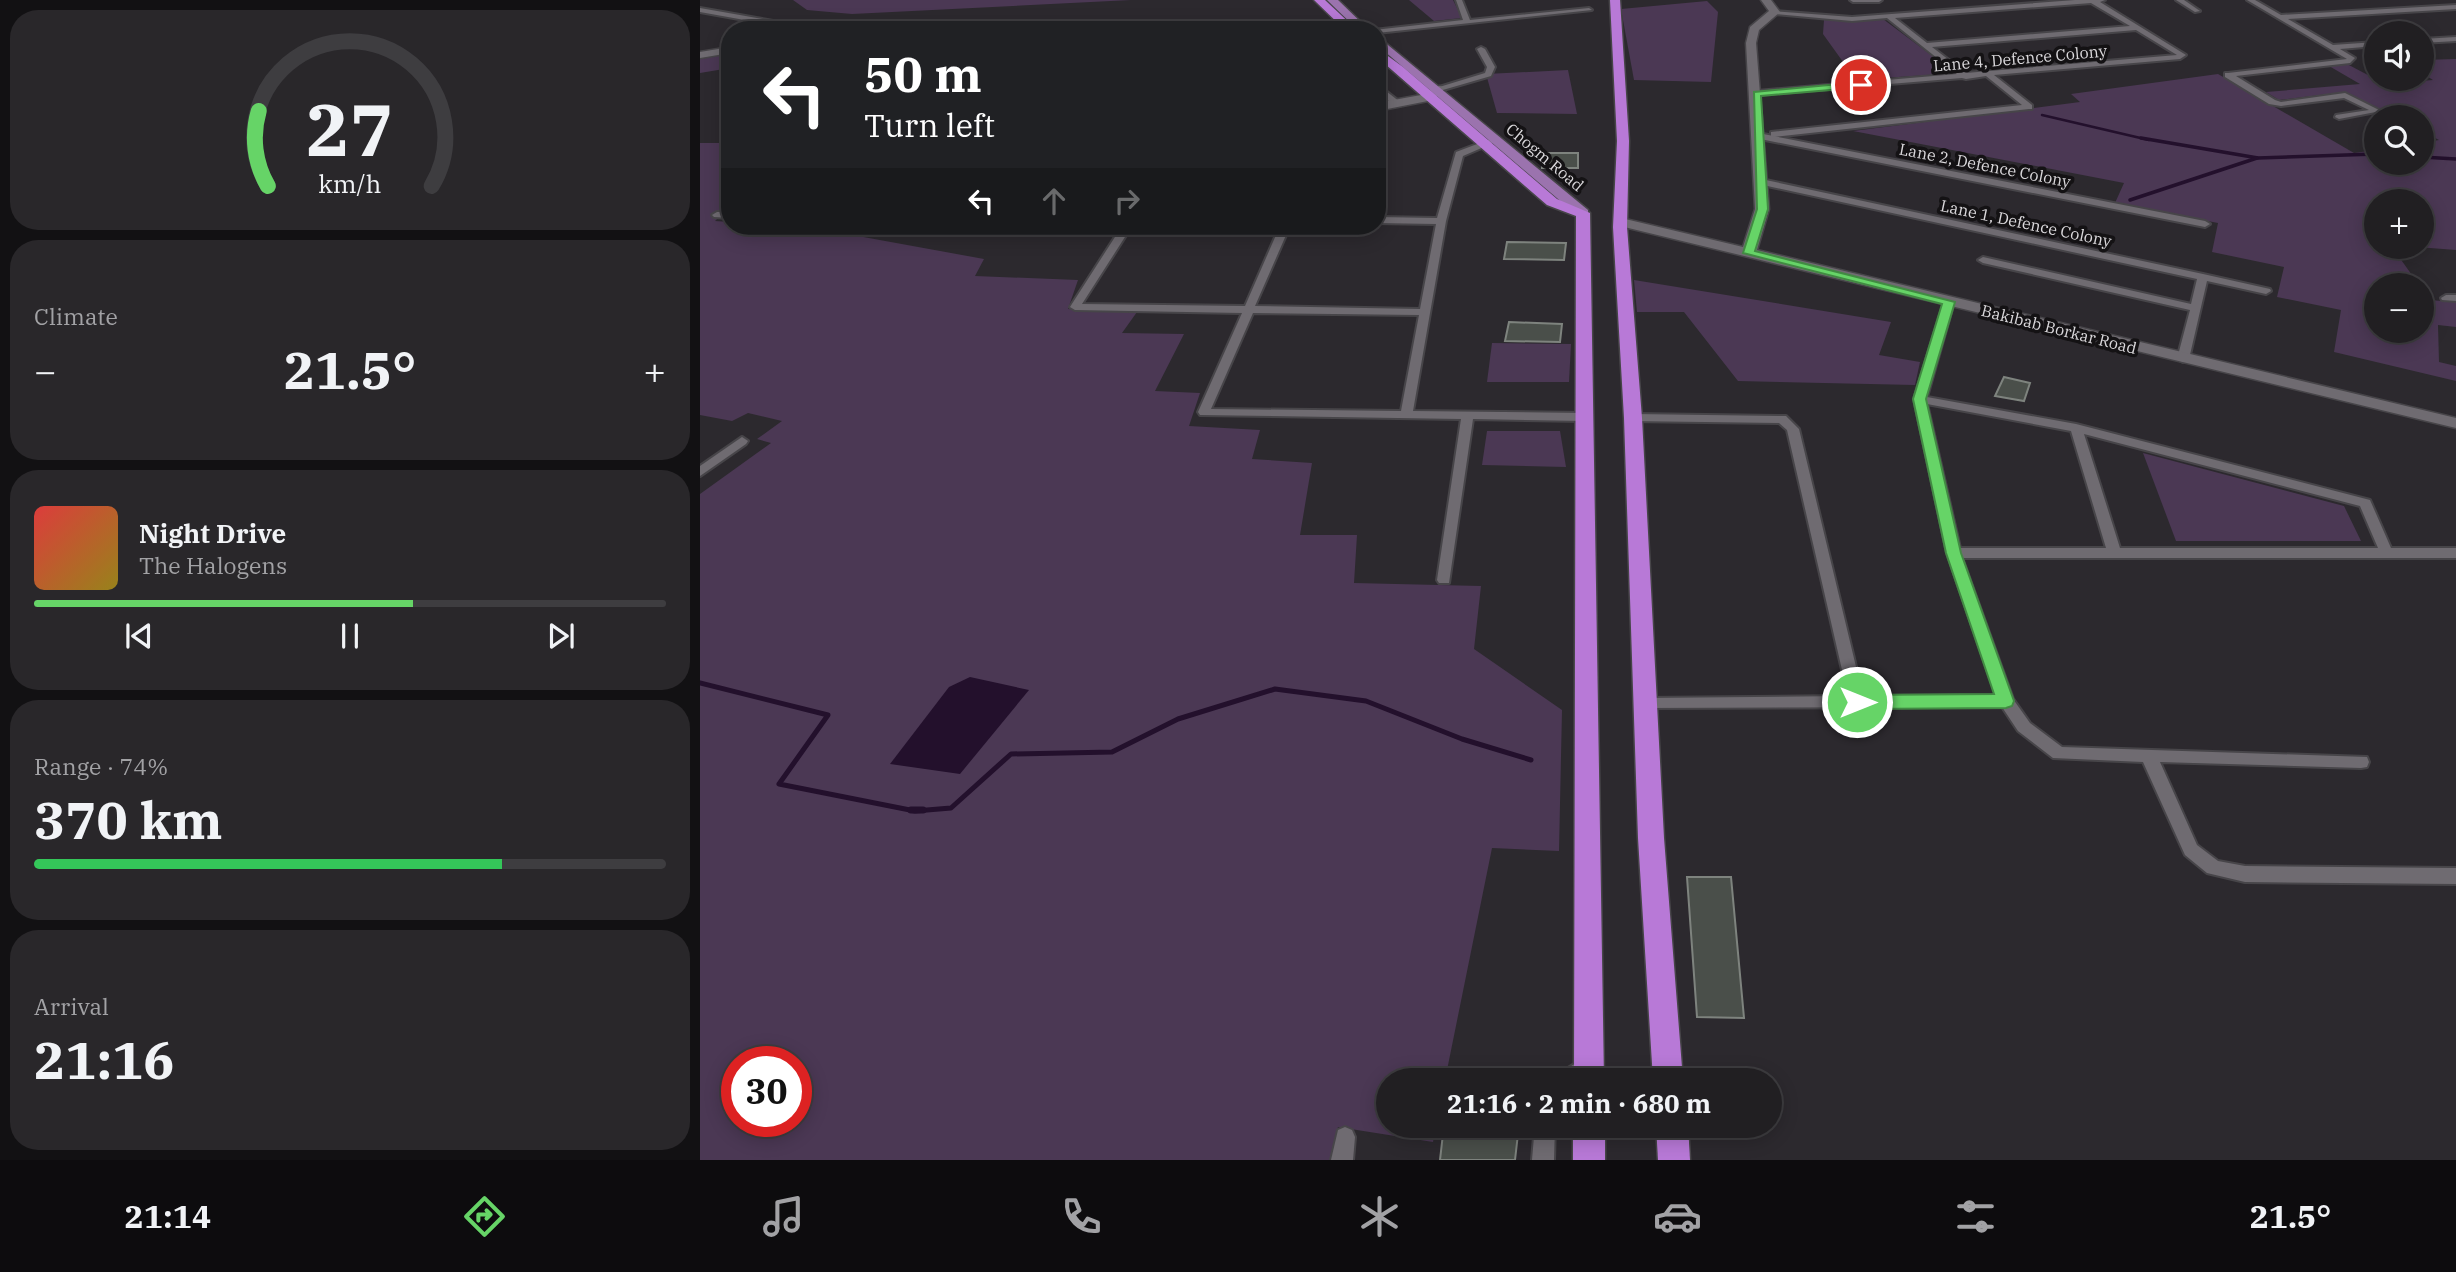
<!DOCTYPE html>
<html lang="en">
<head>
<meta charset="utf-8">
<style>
  body { margin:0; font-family:"IBM Plex Serif",serif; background:#29272a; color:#f1f3f6; height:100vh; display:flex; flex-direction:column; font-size:26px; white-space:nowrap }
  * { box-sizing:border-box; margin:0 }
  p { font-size:23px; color:#a2a2a5 }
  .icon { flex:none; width:38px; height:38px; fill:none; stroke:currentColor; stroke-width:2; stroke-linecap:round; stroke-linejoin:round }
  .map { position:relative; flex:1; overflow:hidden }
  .sheet { display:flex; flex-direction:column; gap:10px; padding:10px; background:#121113; width:700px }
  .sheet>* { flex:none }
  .banner { position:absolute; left:21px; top:21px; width:665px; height:214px; border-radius:28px; box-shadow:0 4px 18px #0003,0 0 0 2px #3e3d40; background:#202124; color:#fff; overflow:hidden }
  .tools { position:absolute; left:1664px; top:21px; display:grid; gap:14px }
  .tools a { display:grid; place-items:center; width:70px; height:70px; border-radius:50%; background:#211f22; box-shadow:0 4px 18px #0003,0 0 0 2px #3e3d40; font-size:35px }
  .speed { position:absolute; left:21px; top:1046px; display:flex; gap:14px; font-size:35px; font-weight:700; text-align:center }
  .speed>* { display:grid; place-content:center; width:91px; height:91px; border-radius:50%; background:#211f22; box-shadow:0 4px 18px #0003,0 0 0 2px #3e3d40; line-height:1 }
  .speed .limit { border:10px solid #d22; background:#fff; color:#111 }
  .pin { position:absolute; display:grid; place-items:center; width:60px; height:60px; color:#fff; margin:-30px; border:4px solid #fff; border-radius:50%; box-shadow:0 2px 7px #0007 }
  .me { position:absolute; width:77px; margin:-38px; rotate:90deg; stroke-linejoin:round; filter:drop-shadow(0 0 5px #0008) }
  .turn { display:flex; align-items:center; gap:24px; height:147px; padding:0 28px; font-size:32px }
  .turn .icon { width:91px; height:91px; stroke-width:2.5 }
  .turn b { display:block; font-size:49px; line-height:60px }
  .lanes { display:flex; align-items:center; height:66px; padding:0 28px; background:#0003; justify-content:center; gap:35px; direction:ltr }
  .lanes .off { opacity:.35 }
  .big { font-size:52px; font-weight:700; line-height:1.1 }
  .sheet .widget { flex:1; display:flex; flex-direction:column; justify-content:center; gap:10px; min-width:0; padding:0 24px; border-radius:28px; background:#29272a }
  .sheet .dial { align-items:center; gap:0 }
  .dial svg { height:182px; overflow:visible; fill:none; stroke:#3e3d40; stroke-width:7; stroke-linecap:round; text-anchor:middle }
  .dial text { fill:#f1f3f6; stroke:none }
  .song { display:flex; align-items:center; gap:21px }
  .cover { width:84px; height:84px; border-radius:10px; background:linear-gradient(135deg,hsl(0 70% 55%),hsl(50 70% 35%)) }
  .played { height:7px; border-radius:4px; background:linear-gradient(90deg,#66d467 60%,#3e3d40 60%) }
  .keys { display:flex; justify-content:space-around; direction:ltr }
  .heat { display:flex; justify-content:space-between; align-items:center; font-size:38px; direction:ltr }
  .charge { height:10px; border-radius:5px; background:linear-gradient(90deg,#34c759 74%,#3e3d40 0) }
  .trip { position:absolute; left:676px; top:1068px; width:406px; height:70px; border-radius:35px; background:#211f22; box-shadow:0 4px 18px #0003,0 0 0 2px #3e3d40; font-weight:700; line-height:70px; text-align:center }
  .tab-bar { display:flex; height:112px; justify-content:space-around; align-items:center; background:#0d0c0e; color:#a2a2a5 }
  .tab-bar .icon { width:49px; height:49px }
  .tab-bar .selected { color:#66d467 }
  .tab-bar b { font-size:32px; color:#f1f3f6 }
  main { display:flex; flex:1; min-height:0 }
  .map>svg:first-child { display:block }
  .green { fill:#4b3854; fill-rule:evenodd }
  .water { fill:#23102c }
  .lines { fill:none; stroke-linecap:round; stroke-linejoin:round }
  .stream-far3 { stroke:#23102c; stroke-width:2.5 }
  .stream-far2 { stroke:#23102c; stroke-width:3.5 }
  .stream-far1 { stroke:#23102c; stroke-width:5 }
  .stream { stroke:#23102c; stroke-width:7 }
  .building { fill:#4a4f4a; stroke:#7e837e; stroke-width:2 }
  .street-casing { stroke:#474549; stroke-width:4 }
  .secondary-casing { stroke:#474549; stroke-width:3 }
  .primary-casing { stroke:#474549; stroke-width:3 }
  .highway-casing { stroke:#474549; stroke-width:3 }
  .street { fill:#6f6b71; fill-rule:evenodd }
  .secondary { fill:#6f6b71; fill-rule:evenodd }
  .primary { fill:#9b73ae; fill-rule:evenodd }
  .highway { fill:#b879d7; fill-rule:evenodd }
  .route { fill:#66d467; stroke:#428a43; stroke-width:2 }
  .labels { text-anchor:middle; stroke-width:7; stroke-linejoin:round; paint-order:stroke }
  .far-street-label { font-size:16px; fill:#dad8db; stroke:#141214 }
</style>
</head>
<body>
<main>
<section class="sheet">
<div class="widget dial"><svg viewBox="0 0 100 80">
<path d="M14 69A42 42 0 1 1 86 69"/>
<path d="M14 69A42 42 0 0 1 10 36" stroke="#66d467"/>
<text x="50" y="56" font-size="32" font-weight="700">27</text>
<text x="50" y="72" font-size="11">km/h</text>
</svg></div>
<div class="widget"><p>Climate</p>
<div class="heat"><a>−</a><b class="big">21.5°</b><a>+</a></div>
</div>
<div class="widget">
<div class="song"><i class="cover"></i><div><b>Night Drive</b><p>The Halogens</p></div></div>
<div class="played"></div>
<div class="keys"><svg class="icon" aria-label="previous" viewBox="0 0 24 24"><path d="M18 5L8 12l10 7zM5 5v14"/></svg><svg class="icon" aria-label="pause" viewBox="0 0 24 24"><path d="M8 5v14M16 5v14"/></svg><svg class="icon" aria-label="next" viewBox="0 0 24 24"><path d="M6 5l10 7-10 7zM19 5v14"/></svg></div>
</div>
<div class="widget"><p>Range · 74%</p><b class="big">370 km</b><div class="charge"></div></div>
<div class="widget"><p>Arrival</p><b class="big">21:16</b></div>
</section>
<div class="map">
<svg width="1756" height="1160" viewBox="0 0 1756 1160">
  <rect width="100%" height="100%" fill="#2c292e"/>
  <g class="green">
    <polygon points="93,0 431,0 152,14 107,10"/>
    <polygon points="709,0 753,0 762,18 734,21"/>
    <polygon points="1007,1 1018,12 1011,82 934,80 921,9"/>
    <polygon points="1183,19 1255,73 1156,80 1123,34 1124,20 1151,22"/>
    <polygon points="30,53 30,68 0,73 0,59"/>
    <polygon points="1756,59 1756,250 1717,247 1722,247 1722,201 1676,201 1676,247 1692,247 1719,285 1676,285 1676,331 1722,331 1722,290 1729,300 1756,302 1756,327 1738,325 1739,362 1756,366 1756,381 1634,352 1641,310 1577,297 1584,267 1512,252 1518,223 1415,203 1424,183 1153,131 1380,102 1371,94 1518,74 1654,153 1676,150 1676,163 1722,163 1722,143 1739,140 1722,131 1722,117 1695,117 1644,92 1579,100 1566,92 1660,84 1629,66 1647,64 1685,84 1733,80 1722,73 1722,60"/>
    <polygon points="868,70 877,114 797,113 786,74"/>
    <path d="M0,143H30V206L15,221L30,222V226H103L284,259L275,276L378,280L368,309L437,312L422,333L484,334L455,391L500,393L489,426L560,430L552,459L612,463L600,535H657L654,583L781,586L774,649L862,710L859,851L792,848L745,1080H688V1125H736L733,1142L638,1127L631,1160H0V494L71,443L57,439L82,421L48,413L32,421L0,415ZM37,1062H96V1122H37Z"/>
    <polygon points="934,280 1191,322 1179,355 1220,362 1215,385 1038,381 984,312 937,312"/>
    <polygon points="792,343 871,344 869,382 787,382"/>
    <polygon points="787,431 860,431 866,467 782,465"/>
    <polygon points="1443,453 1644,506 1661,541 1476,541"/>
  </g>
  <polygon class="water" points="270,677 329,690 260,774 190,764 249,687"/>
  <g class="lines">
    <polyline class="stream-far3" points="1342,115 1449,140"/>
    <g class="stream-far2">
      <polyline points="1441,138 1558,158 1676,154"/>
      <polyline points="1722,157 1756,159"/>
      <polyline points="1430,200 1557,158"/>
    </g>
    <polyline class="stream-far1" points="0,683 128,715 79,784 215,811 251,808 311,754 412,752 478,719 575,689 666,701 762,739 831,760"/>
    <polyline class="stream" points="211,810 223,810"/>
  </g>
  <g class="building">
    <polygon points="843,153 878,153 878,168 842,168"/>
    <polygon points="807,242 866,243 864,260 804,259"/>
    <polygon points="809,322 862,324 860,342 805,341"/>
    <polygon points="1304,377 1330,383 1324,401 1295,396"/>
    <polygon points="987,877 1031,877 1044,1018 997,1017"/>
    <polygon points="744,1125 819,1125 815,1160 740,1160"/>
  </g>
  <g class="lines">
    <defs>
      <g id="street">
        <polygon points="756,0 762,0 770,20 889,8 892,10 677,33 677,30 674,30 763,20"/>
        <polygon points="1150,0 1182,0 1179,2 1153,2"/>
        <path d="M1375,0H1405L1400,2L1486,55L1480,59L1294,75L1332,105V109H1329L1074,137L1071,136V132L1322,105L1286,76L1266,79L1262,78L1057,95L1053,93L1057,91L1257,74L1187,18L1152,21L1075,14L1073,11L1152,17ZM1391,3L1430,26L1227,43L1195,18ZM1436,30L1477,55L1266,73L1232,47Z"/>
        <polygon points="1476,0 1484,0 1500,11 1495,12"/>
        <polygon points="1547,0 1555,0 1581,15 1756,5 1756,9 1588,19 1633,45 1676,42 1676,46 1640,49 1655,58 1650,63 1536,76 1575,100 1581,102 1645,93 1681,111 1639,119 1635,117 1636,115 1669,110 1644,98 1581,106 1569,104 1525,77 1525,73 1528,73 1647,59"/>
        <polygon points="0,8 113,28 116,30 100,30 0,12"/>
        <polygon points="1756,37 1756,41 1722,43 1722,39"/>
        <polygon points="781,47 785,49 795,67 791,76 736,92 736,88 785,73 787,67 777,49"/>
        <polygon points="677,84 700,102 700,106 694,106 677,90"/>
        <polygon points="1058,133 1505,221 1510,224 1505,227 1055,138 1054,136"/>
        <path d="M793,138L800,140L763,156L746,221L713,411L884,413L890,417L884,421L773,419L749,583H739L737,580L761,419L500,415L498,412L542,313L375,310L370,307L422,226H432L382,304L545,306L580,226H590L555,306L720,309L736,224L677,223V217L737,218L756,152ZM553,313L719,315L701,411L511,409Z"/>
        <polygon points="1061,179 1503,274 1570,289 1571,291 1566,294 1507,281 1489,359 1483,362 1477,359 1490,310 1283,263 1278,260 1283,257 1491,304 1497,279 1058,184 1056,182"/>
        <polygon points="17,212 30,212 30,218 14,217 12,215"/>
        <polygon points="1746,295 1756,295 1756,301 1742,300 1741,298"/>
        <path d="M1249,299L1254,302L1227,397L1376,424L1670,500L1691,548H1756V558H1262L1313,699L1330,723L1362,747L1667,757L1669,762L1667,767L1661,768L1460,762L1497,845L1518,861L1545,866L1756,868V884L1545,882L1507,873L1485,855L1443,762L1353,758L1318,731L1302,707L940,708L937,704L940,700L945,698L1148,696L1087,430L1079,423L929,421L927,418L933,414L1086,416L1099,429L1163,696L1296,695L1247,553L1214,399L1244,302ZM1227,404L1371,431L1406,548H1260ZM1384,434L1660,506L1678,548H1420Z"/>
        <polygon points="42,437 48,441 46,444 0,476 0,466"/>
        <path d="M889,1055L896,1058L899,1065C891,1083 874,1080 857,1080L860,1073Z"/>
        <polygon points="835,1125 855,1125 854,1160 832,1160"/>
        <polygon points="645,1127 652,1130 655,1137 653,1160 631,1160 638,1130"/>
      </g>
      <g id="secondary">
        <polygon points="1061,0 1071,0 1080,12 1059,30 1056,43 1069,209 1057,250 1756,418 1756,428 916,225 916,219 921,218 1043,247 1055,209 1046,43 1050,27 1069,11"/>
        <polygon points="30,47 30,53 0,58 0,52"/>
        <polygon points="739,86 743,87 743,93 728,101 677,111 677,103 721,95"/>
      </g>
      <g id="primary">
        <polygon points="627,0 638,0 669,30 658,30"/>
        <polygon points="677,36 888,210 888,216 878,216 677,45"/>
      </g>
      <g id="highway">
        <polygon points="614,0 625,0 657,30 645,30"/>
        <polygon points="910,0 920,0 929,141 927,227 942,418 964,838 983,1080 953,1080 938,838 924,418 913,227 917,141"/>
        <polygon points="677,48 703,67 857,199 890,213 904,1080 874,1080 876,216 847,205 825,186 677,57"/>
        <rect x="873" y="1125" width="32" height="35"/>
        <polygon points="956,1125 988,1125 990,1160 958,1160"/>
      </g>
    </defs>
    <use href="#street" class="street-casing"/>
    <use href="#secondary" class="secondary-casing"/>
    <use href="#primary" class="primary-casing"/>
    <use href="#highway" class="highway-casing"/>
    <use href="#street" class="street"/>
    <use href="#secondary" class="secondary"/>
    <use href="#primary" class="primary"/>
    <use href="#highway" class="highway"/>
  </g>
  <polygon class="route" points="1161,82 1165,83 1165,87 1061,96 1068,209 1055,251 1255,302 1226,399 1261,553 1314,701 1312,706 1306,708 1157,709 1150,707 1148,702 1150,697 1157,695 1294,694 1246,553 1213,399 1242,304 1043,253 1057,209 1054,92"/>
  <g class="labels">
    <g class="far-street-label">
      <text transform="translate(1320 58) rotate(-5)" y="6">Lane 4, Defence Colony</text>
      <text transform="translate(845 157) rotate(40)" y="6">Chogm Road</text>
      <text transform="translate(1285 165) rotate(11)" y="6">Lane 2, Defence Colony</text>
      <text transform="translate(1326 223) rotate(12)" y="6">Lane 1, Defence Colony</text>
      <text transform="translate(1359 329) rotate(14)" y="6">Bakibab Borkar Road</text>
    </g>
  </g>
</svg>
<div class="tools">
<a><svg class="icon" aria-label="sound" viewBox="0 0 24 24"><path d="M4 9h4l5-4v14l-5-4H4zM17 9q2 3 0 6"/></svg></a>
<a><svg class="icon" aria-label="search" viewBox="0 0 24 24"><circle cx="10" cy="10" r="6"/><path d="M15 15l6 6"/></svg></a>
<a>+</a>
<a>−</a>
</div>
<div class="speed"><div class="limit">30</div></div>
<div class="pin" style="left:1161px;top:85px;background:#d93025"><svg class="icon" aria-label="arrive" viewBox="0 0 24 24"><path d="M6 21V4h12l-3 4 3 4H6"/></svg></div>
<svg class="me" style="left:1157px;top:702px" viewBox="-20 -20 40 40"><circle r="17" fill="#66d467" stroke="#fff" stroke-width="3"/><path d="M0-11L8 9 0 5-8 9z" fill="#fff"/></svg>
<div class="trip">21:16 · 2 min · 680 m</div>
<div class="banner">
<div class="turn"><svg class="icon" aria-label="left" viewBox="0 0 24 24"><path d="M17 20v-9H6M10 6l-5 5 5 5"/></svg><div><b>50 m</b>Turn left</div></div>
<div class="lanes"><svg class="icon" aria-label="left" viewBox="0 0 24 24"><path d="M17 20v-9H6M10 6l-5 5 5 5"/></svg><svg class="icon off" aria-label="ahead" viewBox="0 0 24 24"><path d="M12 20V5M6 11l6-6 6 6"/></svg><svg class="icon off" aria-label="right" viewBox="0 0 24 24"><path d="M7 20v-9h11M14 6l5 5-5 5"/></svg></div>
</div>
</div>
</main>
<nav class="tab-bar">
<b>21:14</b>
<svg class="icon selected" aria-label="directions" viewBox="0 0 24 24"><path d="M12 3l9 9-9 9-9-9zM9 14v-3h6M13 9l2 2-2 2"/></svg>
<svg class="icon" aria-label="music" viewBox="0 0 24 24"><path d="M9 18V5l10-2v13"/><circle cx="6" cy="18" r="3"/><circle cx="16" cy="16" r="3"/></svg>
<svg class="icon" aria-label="phone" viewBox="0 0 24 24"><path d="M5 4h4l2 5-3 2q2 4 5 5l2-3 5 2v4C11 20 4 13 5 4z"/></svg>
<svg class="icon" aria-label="climate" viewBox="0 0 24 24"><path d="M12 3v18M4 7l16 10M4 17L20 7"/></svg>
<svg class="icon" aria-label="car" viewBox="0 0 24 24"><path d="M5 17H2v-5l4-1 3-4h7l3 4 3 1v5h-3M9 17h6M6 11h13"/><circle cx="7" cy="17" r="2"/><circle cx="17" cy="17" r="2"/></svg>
<svg class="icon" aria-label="filters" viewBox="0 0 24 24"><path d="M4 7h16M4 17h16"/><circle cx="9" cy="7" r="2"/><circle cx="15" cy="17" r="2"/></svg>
<b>21.5°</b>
</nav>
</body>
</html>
